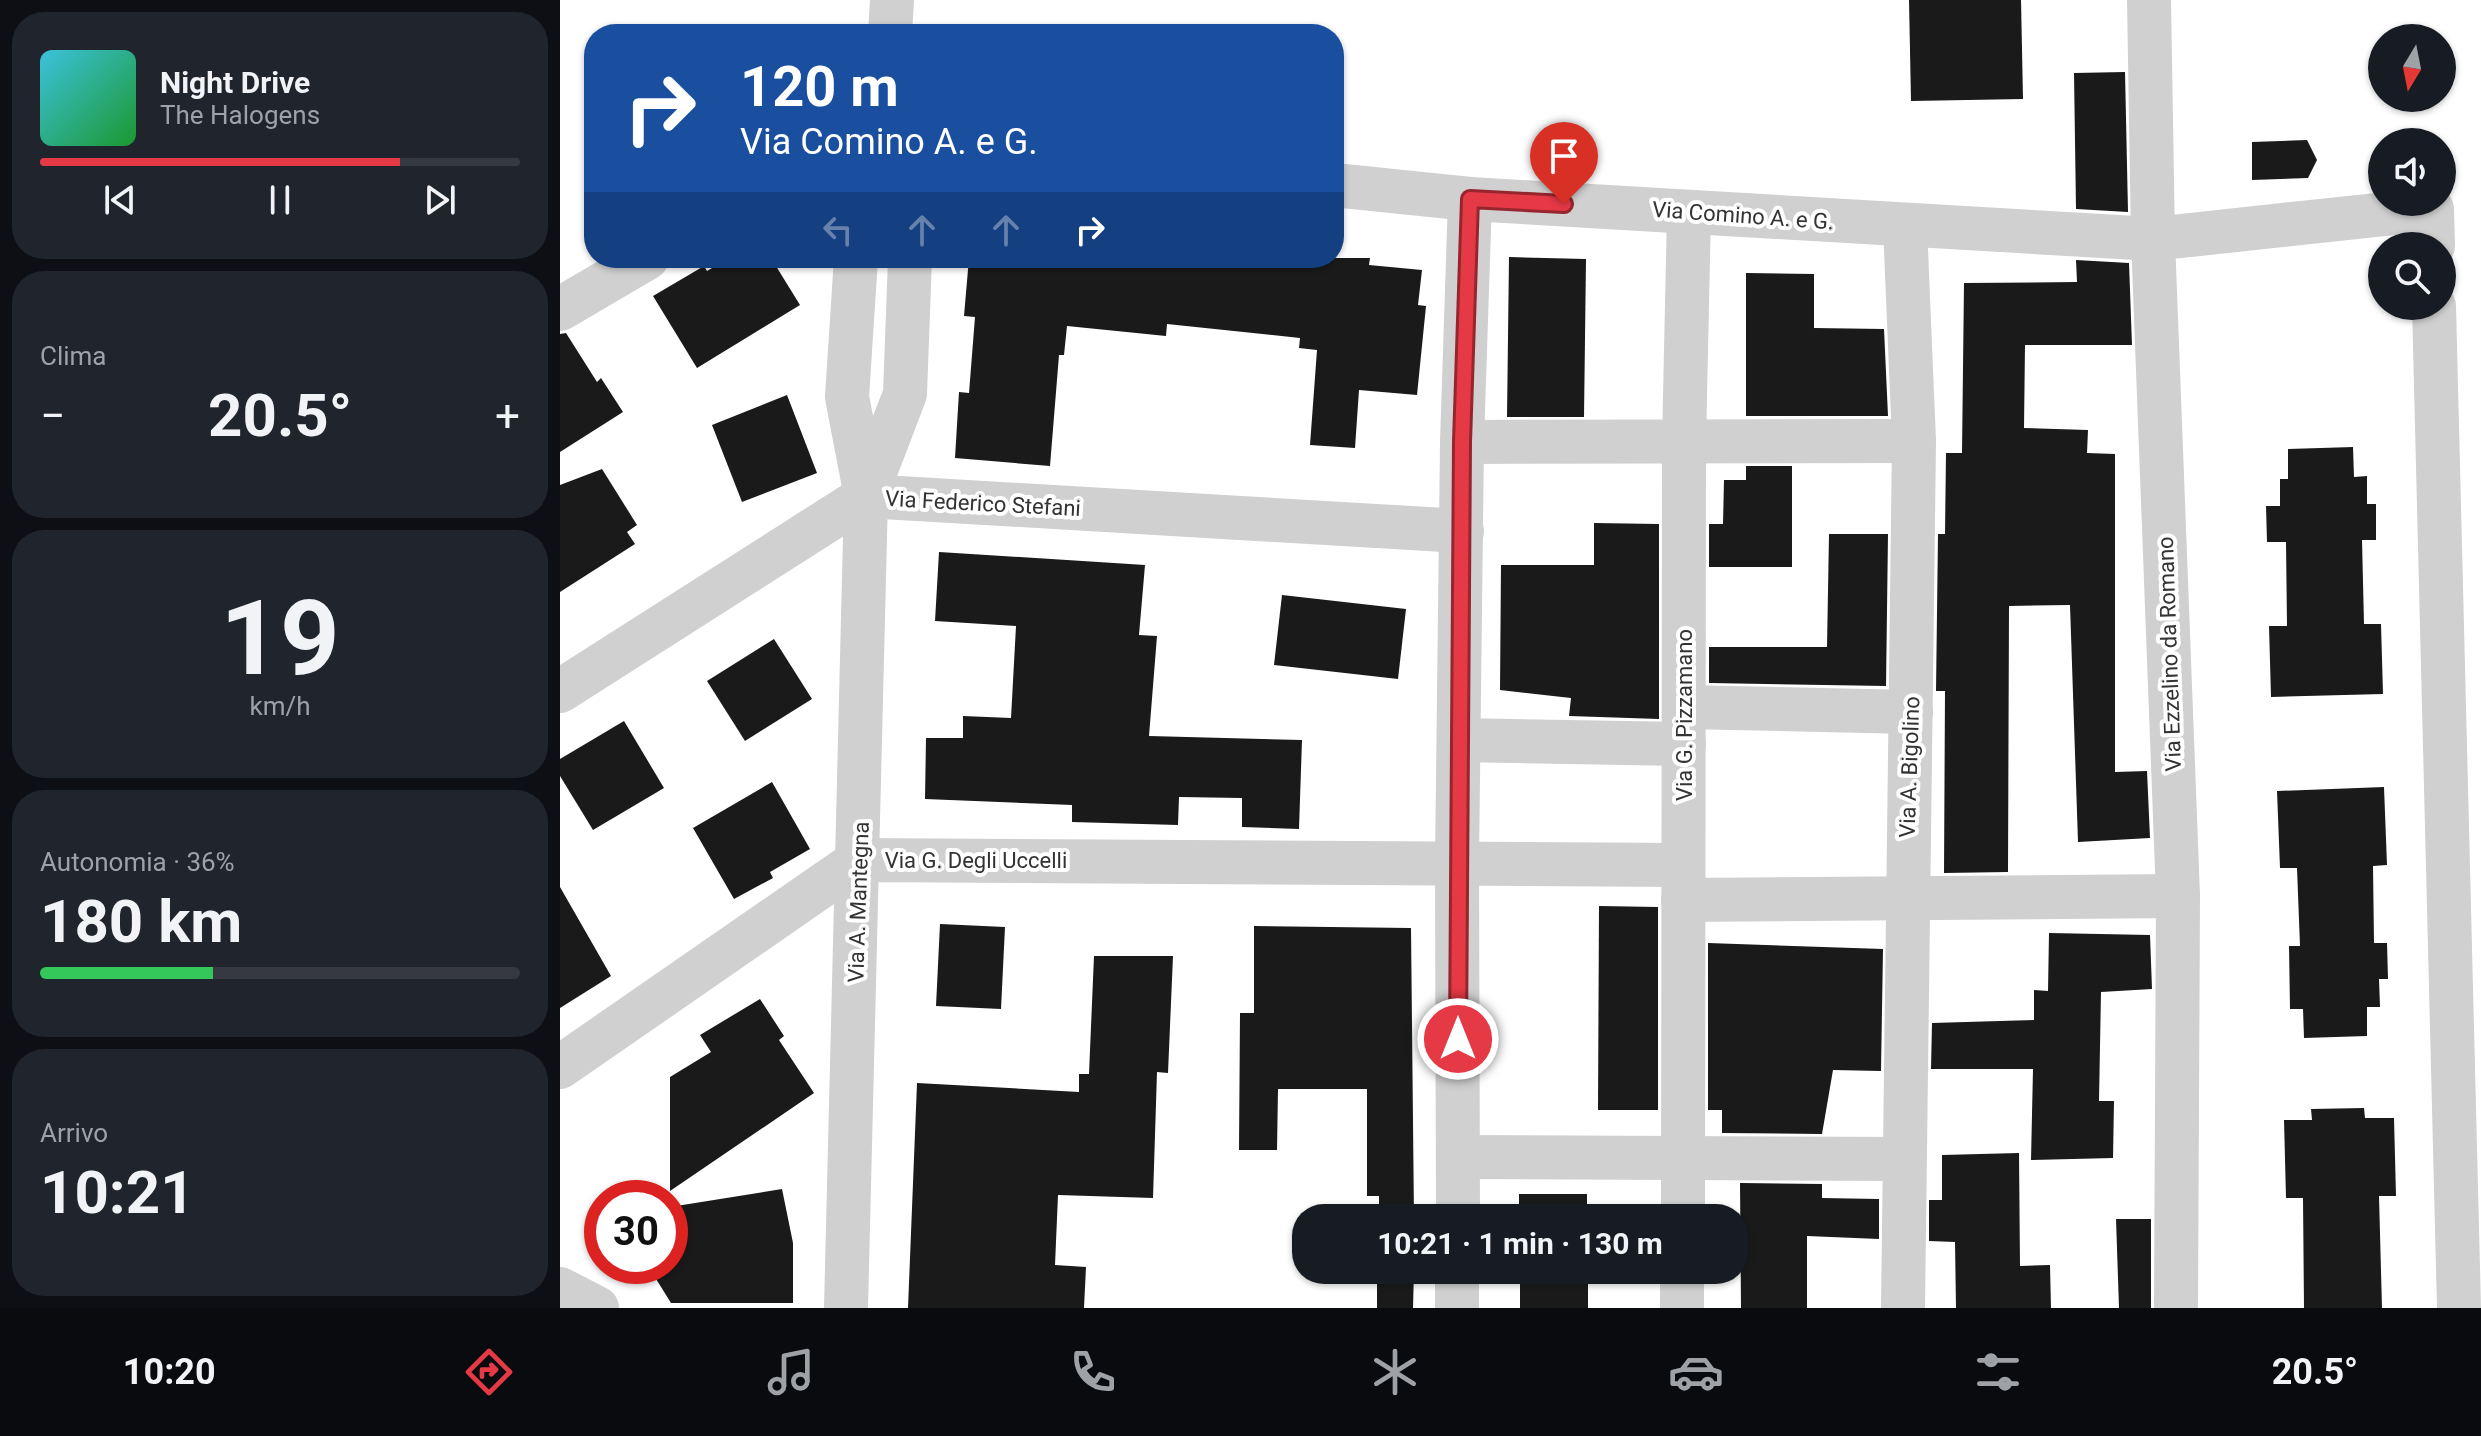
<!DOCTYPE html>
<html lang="it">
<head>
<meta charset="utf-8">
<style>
  body { margin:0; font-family:Roboto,sans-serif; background:#20242c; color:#f1f3f6; height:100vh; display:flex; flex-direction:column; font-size:30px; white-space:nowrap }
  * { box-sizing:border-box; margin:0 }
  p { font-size:26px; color:#9ea1a6 }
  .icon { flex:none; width:44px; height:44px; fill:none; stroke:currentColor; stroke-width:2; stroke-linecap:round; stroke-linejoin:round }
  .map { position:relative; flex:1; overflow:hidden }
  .panel { display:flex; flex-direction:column; gap:12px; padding:12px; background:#0d0f14; width:560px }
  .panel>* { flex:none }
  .top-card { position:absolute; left:24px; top:24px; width:760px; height:244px; border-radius:32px; box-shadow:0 2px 6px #0004; background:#1a4fa0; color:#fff; overflow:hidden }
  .needle { width:52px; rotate:190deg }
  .controls { position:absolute; left:1808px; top:24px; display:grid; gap:16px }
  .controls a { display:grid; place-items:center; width:88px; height:88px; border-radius:50%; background:#171b24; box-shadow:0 2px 6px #0004; font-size:40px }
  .speed { position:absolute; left:24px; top:1180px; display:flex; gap:16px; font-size:40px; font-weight:700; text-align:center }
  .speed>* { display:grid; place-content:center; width:104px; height:104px; border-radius:50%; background:#171b24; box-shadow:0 2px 6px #0004; line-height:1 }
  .speed .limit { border:12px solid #d22; background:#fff; color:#111 }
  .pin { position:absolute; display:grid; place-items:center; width:68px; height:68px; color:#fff; margin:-82px -34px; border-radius:50% 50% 50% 0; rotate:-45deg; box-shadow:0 0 8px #0007 }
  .pin .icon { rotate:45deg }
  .me { position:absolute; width:88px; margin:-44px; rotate:0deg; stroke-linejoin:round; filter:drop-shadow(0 0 6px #0008) }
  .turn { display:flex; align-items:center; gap:28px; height:168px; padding:0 24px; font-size:36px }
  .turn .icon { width:104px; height:104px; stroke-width:2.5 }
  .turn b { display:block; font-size:56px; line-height:68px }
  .lanes { display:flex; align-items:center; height:76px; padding:0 24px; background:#0003; justify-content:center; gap:40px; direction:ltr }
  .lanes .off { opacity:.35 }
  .big { font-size:60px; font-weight:700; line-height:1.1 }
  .panel .tile { flex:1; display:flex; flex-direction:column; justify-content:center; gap:12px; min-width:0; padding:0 28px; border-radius:32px; background:#20242c }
  .panel .dial { align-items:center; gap:0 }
  .dial b { font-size:104px; line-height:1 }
  .song { display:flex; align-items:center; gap:24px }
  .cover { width:96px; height:96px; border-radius:12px; background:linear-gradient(135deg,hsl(190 70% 55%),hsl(130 70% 35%)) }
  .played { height:8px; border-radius:4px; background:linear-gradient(90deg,#e63946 75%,#363941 75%) }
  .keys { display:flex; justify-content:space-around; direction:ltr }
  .heat { display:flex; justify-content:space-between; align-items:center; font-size:44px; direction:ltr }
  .charge { height:12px; border-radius:6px; background:linear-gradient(90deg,#34c759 36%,#363941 0) }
  .trip { position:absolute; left:732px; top:1204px; width:456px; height:80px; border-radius:32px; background:#171b24; box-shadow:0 2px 6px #0004; font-weight:700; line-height:80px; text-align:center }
  .tabs { display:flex; height:128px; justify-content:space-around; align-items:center; background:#090b0e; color:#9ea1a6 }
  .tabs .icon { width:56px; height:56px }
  .tabs .active { color:#e63946 }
  .tabs b { font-size:36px; color:#f1f3f6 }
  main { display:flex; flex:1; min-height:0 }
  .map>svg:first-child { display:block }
  .building { fill:#1a1a1a }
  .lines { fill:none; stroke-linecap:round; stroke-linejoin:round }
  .minor { stroke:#d0d0d0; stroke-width:44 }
  .route-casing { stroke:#96252e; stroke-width:20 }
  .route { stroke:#e63946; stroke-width:14 }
  .labels { text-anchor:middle; stroke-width:8; stroke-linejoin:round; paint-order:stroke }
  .street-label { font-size:22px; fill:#333; stroke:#fff }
</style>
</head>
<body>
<main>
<section class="panel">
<div class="tile">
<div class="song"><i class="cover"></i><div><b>Night Drive</b><p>The Halogens</p></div></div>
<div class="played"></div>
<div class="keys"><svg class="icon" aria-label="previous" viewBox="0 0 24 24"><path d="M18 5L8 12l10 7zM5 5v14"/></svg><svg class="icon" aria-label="pause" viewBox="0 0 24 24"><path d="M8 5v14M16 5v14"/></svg><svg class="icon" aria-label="next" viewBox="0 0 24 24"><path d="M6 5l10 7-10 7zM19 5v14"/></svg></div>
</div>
<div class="tile"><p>Clima</p>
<div class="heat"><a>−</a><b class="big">20.5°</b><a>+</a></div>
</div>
<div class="tile dial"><b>19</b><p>km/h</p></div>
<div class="tile"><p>Autonomia · 36%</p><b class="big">180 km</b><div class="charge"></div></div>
<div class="tile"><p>Arrivo</p><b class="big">10:21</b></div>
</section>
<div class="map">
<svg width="1921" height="1308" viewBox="0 0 1921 1308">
  <rect width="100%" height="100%" fill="#fff"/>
  <g class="building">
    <polygon points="1349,0 1461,0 1463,99 1351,101"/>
    <polygon points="1565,72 1568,212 1516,209 1514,73"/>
    <polygon points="1747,140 1757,160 1748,178 1692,180 1692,142"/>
    <polygon points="949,257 1026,259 1024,417 947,417"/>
    <polygon points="169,258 211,258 240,305 137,368 93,296 144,266 147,271"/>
    <polygon points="409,258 810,258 809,265 862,270 858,305 866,306 857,395 799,390 795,448 750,445 757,350 739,348 740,338 607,324 606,336 507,326 504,355 499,355 490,466 395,458 399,392 409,393 415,317 404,316"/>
    <polygon points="1516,260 1569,263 1572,345 1465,345 1464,428 1528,430 1527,453 1555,454 1555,772 1587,771 1590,838 1518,842 1510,605 1449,606 1448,872 1384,873 1385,691 1376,691 1378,534 1385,534 1386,453 1402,453 1404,283 1517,282"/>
    <polygon points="1186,273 1254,274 1254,328 1324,329 1328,416 1186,416"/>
    <polygon points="6,333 37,382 41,378 63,412 0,452 0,334"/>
    <polygon points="227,395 257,473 182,502 152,425"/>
    <polygon points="1793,447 1794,477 1807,476 1807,504 1816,504 1816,540 1802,540 1804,624 1821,624 1823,694 1711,697 1709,626 1727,626 1726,542 1707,542 1706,506 1720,506 1720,479 1728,479 1728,449"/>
    <polygon points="1186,466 1232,466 1232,567 1149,567 1149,524 1163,524 1164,480 1186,480"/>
    <polygon points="42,469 77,525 67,532 75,544 0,592 0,485"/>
    <polygon points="1034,523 1099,524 1099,719 1009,716 1011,698 940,690 941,565 1034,565"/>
    <polygon points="1269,534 1328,534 1326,686 1149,683 1149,647 1267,647"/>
    <polygon points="379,552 585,565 579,635 597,636 589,736 742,740 739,829 682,827 682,798 619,797 618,825 512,822 512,805 365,799 366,738 403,738 403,716 451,718 456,626 375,621"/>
    <polygon points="722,595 846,609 838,679 714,665"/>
    <polygon points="214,639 252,699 185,741 147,681"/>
    <polygon points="64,721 104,788 33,830 0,776 0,759"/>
    <polygon points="212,782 250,849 210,872 213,878 174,899 133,828"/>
    <polygon points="1824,787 1827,865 1813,866 1814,943 1827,943 1828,979 1819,979 1820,1007 1807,1007 1807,1036 1744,1038 1743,1009 1730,1009 1729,946 1740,946 1737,868 1720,868 1717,791"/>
    <polygon points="0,887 51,976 0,1008"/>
    <polygon points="1039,906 1098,907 1098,1110 1038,1110"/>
    <polygon points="380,924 445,927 441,1009 376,1006"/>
    <polygon points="694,926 851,928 854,1218 819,1218 819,1196 807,1196 807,1089 718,1089 717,1150 679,1150 680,1013 694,1013"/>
    <polygon points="1489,933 1590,935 1592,989 1541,992 1539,1101 1554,1101 1553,1158 1471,1160 1473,1069 1371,1069 1372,1023 1474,1020 1474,990 1488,991"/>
    <polygon points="1148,943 1323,949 1321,1071 1273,1070 1262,1134 1162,1133 1162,1110 1148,1110"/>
    <polygon points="534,956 613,956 608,1073 597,1072 593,1198 498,1195 495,1265 526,1267 524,1308 348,1308 357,1083 519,1092 519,1074 529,1074"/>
    <polygon points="200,999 224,1036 219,1040 254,1093 110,1191 110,1077 151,1052 140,1035"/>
    <polygon points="1804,1108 1805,1118 1834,1118 1836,1196 1819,1196 1822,1308 1744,1308 1743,1198 1726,1198 1724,1120 1752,1120 1751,1109"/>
    <polygon points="1459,1153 1460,1266 1490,1265 1491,1308 1396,1308 1395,1242 1369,1241 1369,1200 1382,1200 1382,1155"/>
    <polygon points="1180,1183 1262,1184 1262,1198 1319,1199 1319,1239 1247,1236 1247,1308 1181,1308"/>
    <polygon points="222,1189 233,1243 233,1303 111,1303 88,1266 110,1266 110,1207"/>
    <rect x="959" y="1194" width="68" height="24"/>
    <polygon points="1556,1219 1591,1219 1591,1308 1559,1308"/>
    <polygon points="817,1270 854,1270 853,1308 817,1308"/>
    <rect x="960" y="1270" width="68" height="38"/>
  </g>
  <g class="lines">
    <g class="minor">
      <polyline points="1589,0 1593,239 1618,896 1616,1308"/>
      <polyline points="330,34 332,0"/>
      <polyline points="774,185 910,199 1593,239 1872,209 1873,246"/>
      <polyline points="1874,306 1899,1308"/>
      <polyline points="0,309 87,258"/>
      <polyline points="902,442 1354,441"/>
      <polyline points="306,496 345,394 350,258"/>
      <polyline points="0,691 306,496 902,531"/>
      <polyline points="1125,707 1351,712"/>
      <polyline points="899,740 1124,744"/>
      <polyline points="1123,900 1618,896"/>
      <polyline points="0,1067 299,860 1123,865"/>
      <polyline points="898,1157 1343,1159"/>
      <polyline points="898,1218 897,863 902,442 910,199"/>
      <polyline points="1123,1218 1124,443 1129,212"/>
      <polyline points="0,1289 37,1308"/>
      <polyline points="286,1308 306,496 287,397 296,258"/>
      <polyline points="897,1308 897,1270"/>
      <polyline points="1122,1308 1122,1270"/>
      <polyline points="1343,1308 1354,441 1345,226"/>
    </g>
  </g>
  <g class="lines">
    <defs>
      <polyline id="route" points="898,1039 902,442 910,199 1004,204"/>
    </defs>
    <use href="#route" class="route-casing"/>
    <use href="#route" class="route"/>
  </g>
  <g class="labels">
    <g class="street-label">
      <text transform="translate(1183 215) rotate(4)" y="8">Via Comino A. e G.</text>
      <text transform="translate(423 503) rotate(3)" y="8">Via Federico Stefani</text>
      <text transform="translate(1609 654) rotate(-92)" y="8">Via Ezzelino da Romano</text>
      <text transform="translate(1124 715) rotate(-90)" y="8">Via G. Pizzamano</text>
      <text transform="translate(1349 767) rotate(-88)" y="8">Via A. Bigolino</text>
      <text x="416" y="868">Via G. Degli Uccelli</text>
      <text transform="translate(298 902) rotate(-88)" y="8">Via A. Mantegna</text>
    </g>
  </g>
</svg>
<div class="controls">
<a><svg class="needle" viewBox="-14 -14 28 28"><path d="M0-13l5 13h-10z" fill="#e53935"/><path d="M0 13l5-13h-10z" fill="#9ea1a6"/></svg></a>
<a><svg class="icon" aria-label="sound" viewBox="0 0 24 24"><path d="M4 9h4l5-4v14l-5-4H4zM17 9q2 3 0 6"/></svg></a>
<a><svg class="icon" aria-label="search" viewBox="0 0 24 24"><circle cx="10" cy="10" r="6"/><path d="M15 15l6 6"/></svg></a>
</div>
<div class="speed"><div class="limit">30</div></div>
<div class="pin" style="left:1004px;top:204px;background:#d93025"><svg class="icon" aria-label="arrive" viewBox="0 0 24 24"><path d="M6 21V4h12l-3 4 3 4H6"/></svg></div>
<svg class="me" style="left:898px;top:1039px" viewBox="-20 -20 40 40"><circle r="17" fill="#e63946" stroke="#fff" stroke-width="3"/><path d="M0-11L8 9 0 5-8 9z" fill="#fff"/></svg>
<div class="trip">10:21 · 1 min · 130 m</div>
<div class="top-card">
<div class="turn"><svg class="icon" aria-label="right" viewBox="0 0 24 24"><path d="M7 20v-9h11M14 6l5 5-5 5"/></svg><div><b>120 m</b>Via Comino A. e G.</div></div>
<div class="lanes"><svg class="icon off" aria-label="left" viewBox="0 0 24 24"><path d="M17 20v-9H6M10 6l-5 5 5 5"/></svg><svg class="icon off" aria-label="ahead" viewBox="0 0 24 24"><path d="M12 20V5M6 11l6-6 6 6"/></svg><svg class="icon off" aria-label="ahead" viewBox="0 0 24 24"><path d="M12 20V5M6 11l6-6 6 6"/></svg><svg class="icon" aria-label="right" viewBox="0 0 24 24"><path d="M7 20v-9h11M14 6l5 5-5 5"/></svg></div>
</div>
</div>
</main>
<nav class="tabs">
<b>10:20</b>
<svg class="icon active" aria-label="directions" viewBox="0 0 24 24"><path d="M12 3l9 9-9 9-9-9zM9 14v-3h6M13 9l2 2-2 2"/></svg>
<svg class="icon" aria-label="music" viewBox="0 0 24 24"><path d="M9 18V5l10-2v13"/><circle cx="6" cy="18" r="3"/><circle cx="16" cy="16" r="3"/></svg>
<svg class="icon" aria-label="phone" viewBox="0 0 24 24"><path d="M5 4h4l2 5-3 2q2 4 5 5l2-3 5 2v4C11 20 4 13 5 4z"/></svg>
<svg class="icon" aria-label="climate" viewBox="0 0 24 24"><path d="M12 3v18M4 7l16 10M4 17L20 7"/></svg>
<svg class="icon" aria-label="car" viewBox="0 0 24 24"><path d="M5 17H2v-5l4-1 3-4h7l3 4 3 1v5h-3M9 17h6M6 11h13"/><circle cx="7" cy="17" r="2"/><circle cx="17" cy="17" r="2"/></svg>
<svg class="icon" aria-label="filters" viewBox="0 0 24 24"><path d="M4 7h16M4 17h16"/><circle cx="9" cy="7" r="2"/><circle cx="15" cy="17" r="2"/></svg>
<b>20.5°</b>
</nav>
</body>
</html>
